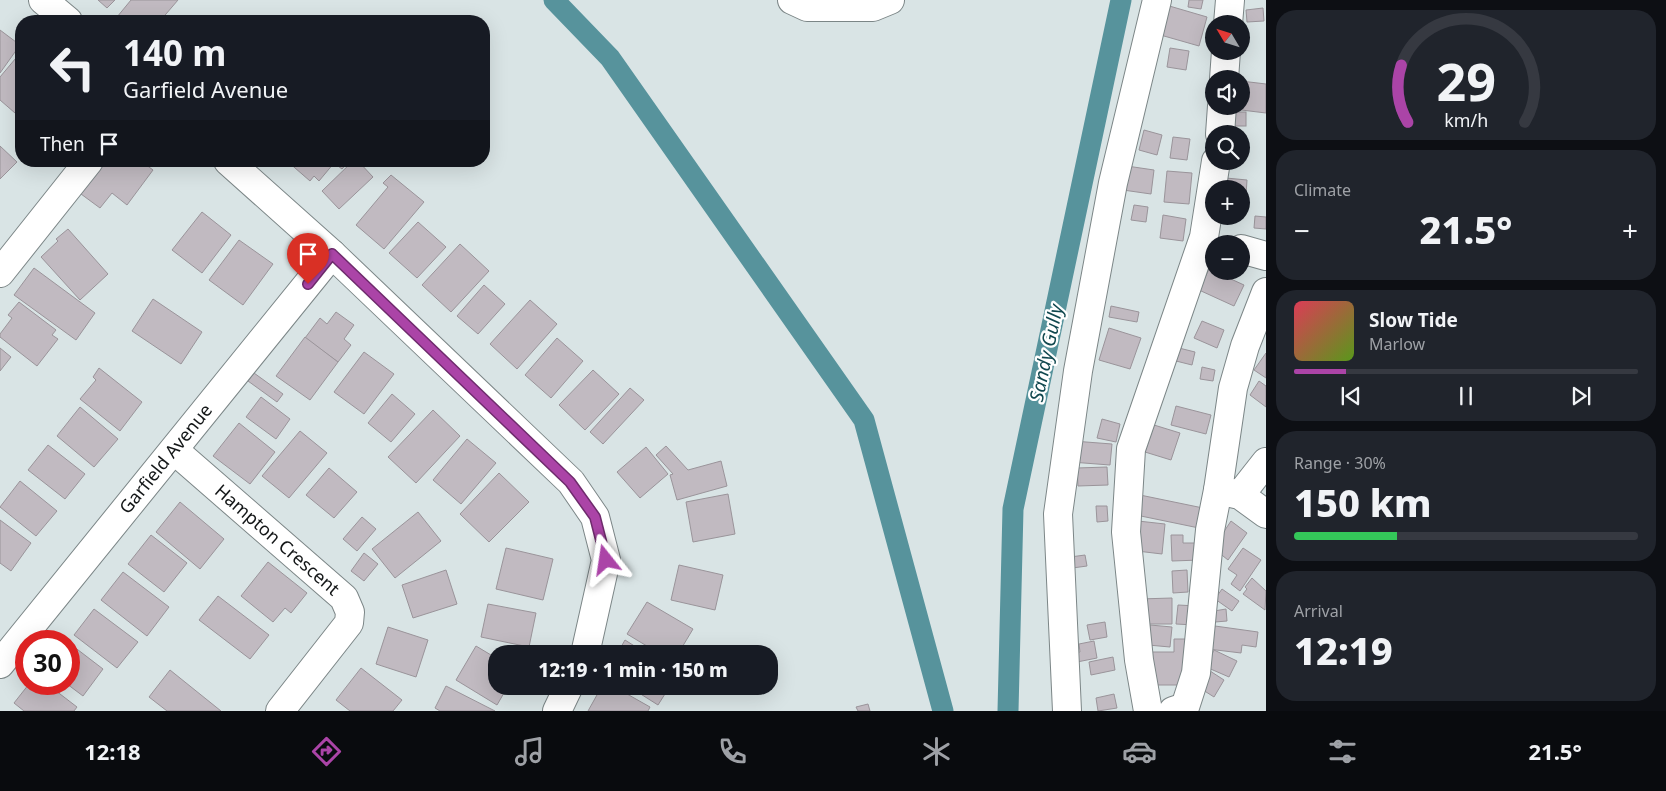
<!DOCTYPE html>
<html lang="en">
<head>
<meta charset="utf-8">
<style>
  body { margin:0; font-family:"Noto Sans",sans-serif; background:#20242c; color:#f1f3f6; height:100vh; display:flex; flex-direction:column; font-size:19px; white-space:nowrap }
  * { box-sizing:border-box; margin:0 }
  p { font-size:16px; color:#9ea1a6 }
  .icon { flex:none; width:28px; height:28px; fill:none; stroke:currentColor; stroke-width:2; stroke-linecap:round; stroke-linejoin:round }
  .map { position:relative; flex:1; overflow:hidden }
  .side { display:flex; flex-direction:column; gap:10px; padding:10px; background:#0d0f14; width:400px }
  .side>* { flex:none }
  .banner { position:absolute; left:15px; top:15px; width:475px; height:152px; border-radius:20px; box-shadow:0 5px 20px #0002; background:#171b24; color:#f1f3f6; overflow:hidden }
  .needle { width:32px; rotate:308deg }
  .tools { position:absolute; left:1205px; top:15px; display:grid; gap:10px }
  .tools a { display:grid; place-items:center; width:45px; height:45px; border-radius:50%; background:#171b24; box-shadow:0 5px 20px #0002; font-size:25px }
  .speed { position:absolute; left:15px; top:630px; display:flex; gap:10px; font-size:25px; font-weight:700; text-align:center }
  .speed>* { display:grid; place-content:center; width:65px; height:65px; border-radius:50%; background:#171b24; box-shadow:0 5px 20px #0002; line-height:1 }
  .speed .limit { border:8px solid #d22; background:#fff; color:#111 }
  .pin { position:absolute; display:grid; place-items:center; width:42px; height:42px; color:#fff; margin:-51px -21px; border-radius:50% 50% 50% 0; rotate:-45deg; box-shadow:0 0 5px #0007 }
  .pin .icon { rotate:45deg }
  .me { position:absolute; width:55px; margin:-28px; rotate:345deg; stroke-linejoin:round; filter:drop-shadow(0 0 4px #0008) }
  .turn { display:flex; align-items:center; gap:18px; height:105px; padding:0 25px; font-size:22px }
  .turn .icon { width:65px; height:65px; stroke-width:2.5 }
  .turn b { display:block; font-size:35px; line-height:42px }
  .then { display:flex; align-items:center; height:48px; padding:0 25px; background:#0003; gap:10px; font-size:19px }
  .big { font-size:38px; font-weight:800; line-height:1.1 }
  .side .tile { flex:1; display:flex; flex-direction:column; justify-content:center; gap:8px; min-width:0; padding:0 18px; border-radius:20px; background:#20242c }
  .side .dial { align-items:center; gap:0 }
  .dial svg { height:130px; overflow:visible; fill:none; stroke:#363941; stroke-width:7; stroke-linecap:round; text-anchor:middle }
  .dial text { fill:#f1f3f6; stroke:none }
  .song { display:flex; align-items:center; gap:15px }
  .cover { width:60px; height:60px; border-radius:8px; background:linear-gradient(135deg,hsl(350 70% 55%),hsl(90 70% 35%)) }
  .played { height:5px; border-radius:2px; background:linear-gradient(90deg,#ab44a7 15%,#363941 15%) }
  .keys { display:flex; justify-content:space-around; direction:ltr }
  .heat { display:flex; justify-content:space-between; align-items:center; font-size:28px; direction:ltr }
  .charge { height:8px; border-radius:4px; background:linear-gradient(90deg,#34c759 30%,#363941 0) }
  .trip { position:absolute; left:488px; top:645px; width:290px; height:50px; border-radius:20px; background:#171b24; box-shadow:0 5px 20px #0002; font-weight:800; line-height:50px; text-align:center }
  .tabs { display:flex; height:80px; justify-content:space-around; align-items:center; background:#090b0e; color:#9ea1a6 }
  .tabs .icon { width:35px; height:35px }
  .tabs .active { color:#ab44a7 }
  .tabs b { font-size:22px; color:#f1f3f6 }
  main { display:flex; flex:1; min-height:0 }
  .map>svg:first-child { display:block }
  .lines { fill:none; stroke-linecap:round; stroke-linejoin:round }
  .canal { stroke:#57939c; stroke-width:21 }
  .building { fill:#c1bac1; stroke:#9a949a }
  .minor-casing { stroke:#7c8687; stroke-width:30 }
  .minor { stroke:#fff; stroke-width:28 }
  .route-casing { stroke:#6f2c6d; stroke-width:12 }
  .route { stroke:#ab44a7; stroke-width:9 }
  .labels { text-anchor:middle; stroke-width:4.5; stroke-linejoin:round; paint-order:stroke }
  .street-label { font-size:18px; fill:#141718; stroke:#fff }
  .water-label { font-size:19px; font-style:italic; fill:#11484f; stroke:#fff }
</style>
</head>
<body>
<main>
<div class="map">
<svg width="1266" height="711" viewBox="0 0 1266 711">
  <rect width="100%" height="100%" fill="#d9e4e5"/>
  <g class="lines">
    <g class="canal">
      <polyline points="554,0 610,58 864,420 943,711"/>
      <polyline points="1008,711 1013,509 1121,0"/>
    </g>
  </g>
  <g class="building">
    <polygon points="98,0 115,0 107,8"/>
    <polygon points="131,0 178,0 160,21 121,21 117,17"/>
    <polygon points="1189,0 1203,0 1201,9 1188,7"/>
    <polygon points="1166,5 1207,17 1199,46 1157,34"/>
    <polygon points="1263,8 1264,21 1247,22 1246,10"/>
    <polygon points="0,30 20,45 0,73"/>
    <polygon points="1170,48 1189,51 1186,70 1167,67"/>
    <polygon points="21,52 21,105 15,113 0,100 0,77"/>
    <polygon points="1241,81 1266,84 1266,113 1225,108 1225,106 1241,106"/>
    <rect x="1230" y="112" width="16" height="14"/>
    <polygon points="1144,130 1162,135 1157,155 1139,150"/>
    <polygon points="1173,137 1190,139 1187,160 1170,158"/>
    <polygon points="0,146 17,162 0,179"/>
    <polygon points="105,161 141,161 153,170 127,205 112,193 100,208 81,194"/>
    <polygon points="287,161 349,161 342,169 334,163 319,181 314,176 310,181"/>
    <polygon points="353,161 358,161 373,177 339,209 322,191"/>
    <polygon points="1120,165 1154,170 1151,194 1116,189"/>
    <polygon points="1167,171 1192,173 1189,204 1164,202"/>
    <polygon points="391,175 424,202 384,249 356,225 388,187 383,183"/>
    <polygon points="1226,178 1247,180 1246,195 1241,195 1241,189 1225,189"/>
    <polygon points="1134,205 1148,207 1146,222 1131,220"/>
    <polygon points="202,212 231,235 202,273 172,250"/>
    <polygon points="1163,215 1186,219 1183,241 1160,238"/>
    <polygon points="1255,216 1266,217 1266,229 1254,228"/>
    <polygon points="418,222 446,247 417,278 389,253"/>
    <polygon points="68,229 108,274 80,300 41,257 58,241 56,239"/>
    <polygon points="239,240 273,264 243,305 209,280"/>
    <polygon points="460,244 489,271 451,312 422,285"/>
    <polygon points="34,268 95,313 76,340 14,295"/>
    <polygon points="1209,269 1244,285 1234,306 1199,290"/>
    <polygon points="484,285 505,304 478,334 457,316"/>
    <polygon points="153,299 202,332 181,364 132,331"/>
    <polygon points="530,300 557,324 517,369 490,344"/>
    <polygon points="19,302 56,330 52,335 58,339 37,366 0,337 0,334 12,318 8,315"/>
    <polygon points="1111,306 1139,312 1137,322 1109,317"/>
    <polygon points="336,312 354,325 344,339 351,345 338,362 305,338 320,318 327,324"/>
    <polygon points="1202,321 1224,330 1217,348 1194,338"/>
    <polygon points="1109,328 1141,338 1130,369 1099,360"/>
    <polygon points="305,337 338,362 310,400 276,376"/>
    <polygon points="557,338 583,361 551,398 525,375"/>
    <polygon points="1175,347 1195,352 1192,365 1172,360"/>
    <polygon points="0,348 11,357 0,371"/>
    <polygon points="364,352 394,374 364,414 334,392"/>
    <polygon points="1266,353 1266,378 1254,370"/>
    <polygon points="1202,367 1215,370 1213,381 1200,379"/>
    <polygon points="99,368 142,402 120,431 80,399 96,380 93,377"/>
    <polygon points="593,370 619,394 585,430 559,405"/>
    <polygon points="254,373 283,394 277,402 248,381"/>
    <polygon points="1259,381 1266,386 1266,407 1250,395"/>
    <polygon points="630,388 644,400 603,444 590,432"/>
    <polygon points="392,394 415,414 391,442 368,423"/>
    <polygon points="261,397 290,419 276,439 246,417"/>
    <polygon points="1176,406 1211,415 1206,434 1171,425"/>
    <polygon points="80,407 118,439 94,467 57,436"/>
    <polygon points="433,410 460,436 416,483 388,457"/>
    <polygon points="1102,419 1120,424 1116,442 1097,438"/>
    <polygon points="239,423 275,452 250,484 213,456"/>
    <polygon points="1154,425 1180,433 1171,460 1145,452"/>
    <polygon points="300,431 327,453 289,498 262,476"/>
    <polygon points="467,439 496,463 461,504 433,480"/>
    <polygon points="1073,441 1112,444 1110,465 1071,462"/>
    <polygon points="48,445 85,474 65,499 28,470"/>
    <polygon points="666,446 688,470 721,461 727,486 677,500 670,475 673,474 656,455"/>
    <polygon points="646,447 668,474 640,498 617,472"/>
    <polygon points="1107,467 1108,485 1078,486 1077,468"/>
    <polygon points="329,468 357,492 334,518 306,495"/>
    <polygon points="499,473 529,502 489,542 460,514"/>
    <polygon points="20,481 57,511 36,536 0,507"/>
    <polygon points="728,494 735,534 693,542 686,502"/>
    <polygon points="1140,495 1203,508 1199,528 1136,515"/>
    <polygon points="180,502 224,539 200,569 156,532"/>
    <polygon points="1096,506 1107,506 1108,521 1097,522"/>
    <polygon points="418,512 441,541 395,578 372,549"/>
    <polygon points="362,517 376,529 357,551 343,539"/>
    <polygon points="0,520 31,543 11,571 0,563"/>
    <polygon points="1138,521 1165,524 1162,554 1137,551"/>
    <polygon points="1231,521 1247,533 1228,560 1213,548"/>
    <polygon points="151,535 187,563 164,592 128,564"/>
    <polygon points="1171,535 1183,535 1183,543 1199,543 1200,560 1172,561"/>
    <polygon points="506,548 553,559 543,600 496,589"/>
    <polygon points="1243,548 1261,560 1240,591 1231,584 1237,575 1228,569"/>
    <polygon points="364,553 378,564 364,581 351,571"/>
    <polygon points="1085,555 1087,566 1065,569 1063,558"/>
    <polygon points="268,562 307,593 291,613 285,608 273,622 241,596"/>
    <polygon points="679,565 723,575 715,610 671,600"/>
    <polygon points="446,570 457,604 413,618 402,585"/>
    <polygon points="1187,570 1188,592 1173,593 1172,571"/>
    <polygon points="123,572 169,607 147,636 101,600"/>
    <polygon points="1252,578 1266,591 1265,610 1243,594 1247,589 1245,587"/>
    <polygon points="1222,589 1239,601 1232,611 1215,599"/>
    <polygon points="218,596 269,635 250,659 199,620"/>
    <polygon points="1172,598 1172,624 1139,624 1139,599"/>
    <polygon points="647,602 693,629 678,654 660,654 627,634"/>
    <polygon points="488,604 536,613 529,647 481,637"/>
    <polygon points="1178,605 1197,606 1195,625 1176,624"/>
    <polygon points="94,609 138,642 117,668 74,635"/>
    <polygon points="1226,609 1227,621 1215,622 1214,611"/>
    <polygon points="1105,622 1107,637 1090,640 1087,625"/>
    <polygon points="1150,625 1172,627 1170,647 1148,645"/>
    <polygon points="1215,626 1258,632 1256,647 1242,645 1241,653 1200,648 1213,635"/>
    <polygon points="388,627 428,640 416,677 376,664"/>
    <polygon points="1174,639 1189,639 1188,685 1152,685 1152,652 1174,652"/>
    <polygon points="625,640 647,654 617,654"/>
    <polygon points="1094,641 1097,658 1072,663 1070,654 1080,652 1079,644"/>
    <polygon points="69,643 103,669 83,696 67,684 69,684"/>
    <polygon points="476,646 496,658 496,686 508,686 497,705 456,680"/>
    <polygon points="1214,650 1237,661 1229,677 1206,667"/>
    <polygon points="1113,657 1115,670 1091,675 1089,662"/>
    <polygon points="361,668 402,700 393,711 350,711 336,700"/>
    <polygon points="1207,669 1224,680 1214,697 1203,690"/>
    <polygon points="170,670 221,711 167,711 149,697"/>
    <polygon points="29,684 47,684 77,707 74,711 24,711 14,703"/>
    <polygon points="446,686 495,711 440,711 435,708"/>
    <polygon points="602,686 613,686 650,707 648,711 588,711"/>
    <polygon points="628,686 670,686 658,705"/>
    <polygon points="1114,694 1117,708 1098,711 1096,698"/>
    <polygon points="868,704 870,711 858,711 856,707"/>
  </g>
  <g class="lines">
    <defs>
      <g id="minor">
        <polyline points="43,0 68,21"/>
        <polyline points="792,0 807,7 873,7 890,0"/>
        <polyline points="1228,24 1230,0"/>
        <polyline points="1224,79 1226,51"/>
        <polyline points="1220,134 1222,106"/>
        <polyline points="228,161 332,254 571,482 595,517 606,560 585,654"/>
        <polyline points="1241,249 1266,256"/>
        <polyline points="0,273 89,161"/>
        <polyline points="1266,292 1245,346 1233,388 1218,490 1240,495 1266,514"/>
        <polyline points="174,450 344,598 350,612 349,623 280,711"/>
        <polyline points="1240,495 1266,462"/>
        <polyline points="0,664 332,254"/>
        <polyline points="557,711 569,686"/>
        <polyline points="1067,711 1058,514 1078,371 1113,183 1157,0"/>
        <polyline points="1148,711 1139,660 1126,532 1131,449 1204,237 1216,161"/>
        <polyline points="1173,711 1185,707 1196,673 1210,530 1218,490"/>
      </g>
    </defs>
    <use href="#minor" class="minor-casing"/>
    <use href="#minor" class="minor"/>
  </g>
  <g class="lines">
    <defs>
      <polyline id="route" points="308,284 332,254 570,482 595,517 606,560"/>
    </defs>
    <use href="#route" class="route-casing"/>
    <use href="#route" class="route"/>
  </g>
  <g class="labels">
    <g class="street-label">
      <text transform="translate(166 459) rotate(-51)" y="6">Garfield Avenue</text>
      <text transform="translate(277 540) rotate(41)" y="6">Hampton Crescent</text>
    </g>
    <g class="water-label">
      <text transform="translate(1046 353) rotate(-78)" y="7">Sandy Gully</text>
    </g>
  </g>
</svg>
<div class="tools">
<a><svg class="needle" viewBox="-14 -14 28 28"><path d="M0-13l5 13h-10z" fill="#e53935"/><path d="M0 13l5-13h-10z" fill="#9ea1a6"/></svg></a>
<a><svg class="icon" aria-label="sound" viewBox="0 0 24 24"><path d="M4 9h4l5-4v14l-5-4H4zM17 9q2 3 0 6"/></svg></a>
<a><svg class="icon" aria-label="search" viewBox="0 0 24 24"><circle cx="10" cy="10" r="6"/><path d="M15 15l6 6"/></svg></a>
<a>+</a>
<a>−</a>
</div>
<div class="speed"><div class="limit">30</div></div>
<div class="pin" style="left:308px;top:284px;background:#d93025"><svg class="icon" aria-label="arrive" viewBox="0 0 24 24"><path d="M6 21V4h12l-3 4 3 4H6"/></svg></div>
<svg class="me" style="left:606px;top:560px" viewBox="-20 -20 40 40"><path d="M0-17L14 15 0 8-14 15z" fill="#ab44a7" stroke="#fff" stroke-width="4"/></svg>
<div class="trip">12:19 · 1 min · 150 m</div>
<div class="banner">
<div class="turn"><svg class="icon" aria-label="left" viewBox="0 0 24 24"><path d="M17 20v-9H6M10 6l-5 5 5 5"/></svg><div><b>140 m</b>Garfield Avenue</div></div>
<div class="then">Then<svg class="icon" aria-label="arrive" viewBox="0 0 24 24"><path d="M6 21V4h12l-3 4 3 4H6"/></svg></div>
</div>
</div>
<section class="side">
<div class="tile dial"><svg viewBox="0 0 100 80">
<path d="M14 69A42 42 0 1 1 86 69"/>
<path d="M14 69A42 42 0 0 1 10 34" stroke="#ab44a7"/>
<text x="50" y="56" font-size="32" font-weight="700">29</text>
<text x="50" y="72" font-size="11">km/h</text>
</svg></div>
<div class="tile"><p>Climate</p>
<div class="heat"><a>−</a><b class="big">21.5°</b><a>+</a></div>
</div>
<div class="tile">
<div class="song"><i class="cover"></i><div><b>Slow Tide</b><p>Marlow</p></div></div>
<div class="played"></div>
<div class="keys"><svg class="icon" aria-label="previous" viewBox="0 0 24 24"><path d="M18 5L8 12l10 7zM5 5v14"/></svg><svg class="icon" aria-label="pause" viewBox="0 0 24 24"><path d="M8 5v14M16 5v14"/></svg><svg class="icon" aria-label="next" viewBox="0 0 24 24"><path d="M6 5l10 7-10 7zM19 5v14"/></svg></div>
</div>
<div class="tile"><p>Range · 30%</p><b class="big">150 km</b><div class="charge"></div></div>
<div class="tile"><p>Arrival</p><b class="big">12:19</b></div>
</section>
</main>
<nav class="tabs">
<b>12:18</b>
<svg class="icon active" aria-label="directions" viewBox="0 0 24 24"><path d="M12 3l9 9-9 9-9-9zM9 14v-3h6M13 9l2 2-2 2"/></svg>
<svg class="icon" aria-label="music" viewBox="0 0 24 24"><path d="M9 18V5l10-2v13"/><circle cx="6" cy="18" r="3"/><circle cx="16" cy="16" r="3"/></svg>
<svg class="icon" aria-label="phone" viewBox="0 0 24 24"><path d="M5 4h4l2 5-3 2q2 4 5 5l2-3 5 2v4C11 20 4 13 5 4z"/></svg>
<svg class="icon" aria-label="climate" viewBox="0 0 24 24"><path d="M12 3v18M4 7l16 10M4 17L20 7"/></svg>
<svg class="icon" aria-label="car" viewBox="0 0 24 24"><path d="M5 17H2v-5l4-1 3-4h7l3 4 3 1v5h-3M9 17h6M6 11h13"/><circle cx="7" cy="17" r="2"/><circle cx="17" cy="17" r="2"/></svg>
<svg class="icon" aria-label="filters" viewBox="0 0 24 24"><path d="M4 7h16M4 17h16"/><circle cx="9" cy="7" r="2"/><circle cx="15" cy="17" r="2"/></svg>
<b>21.5°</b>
</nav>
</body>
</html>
